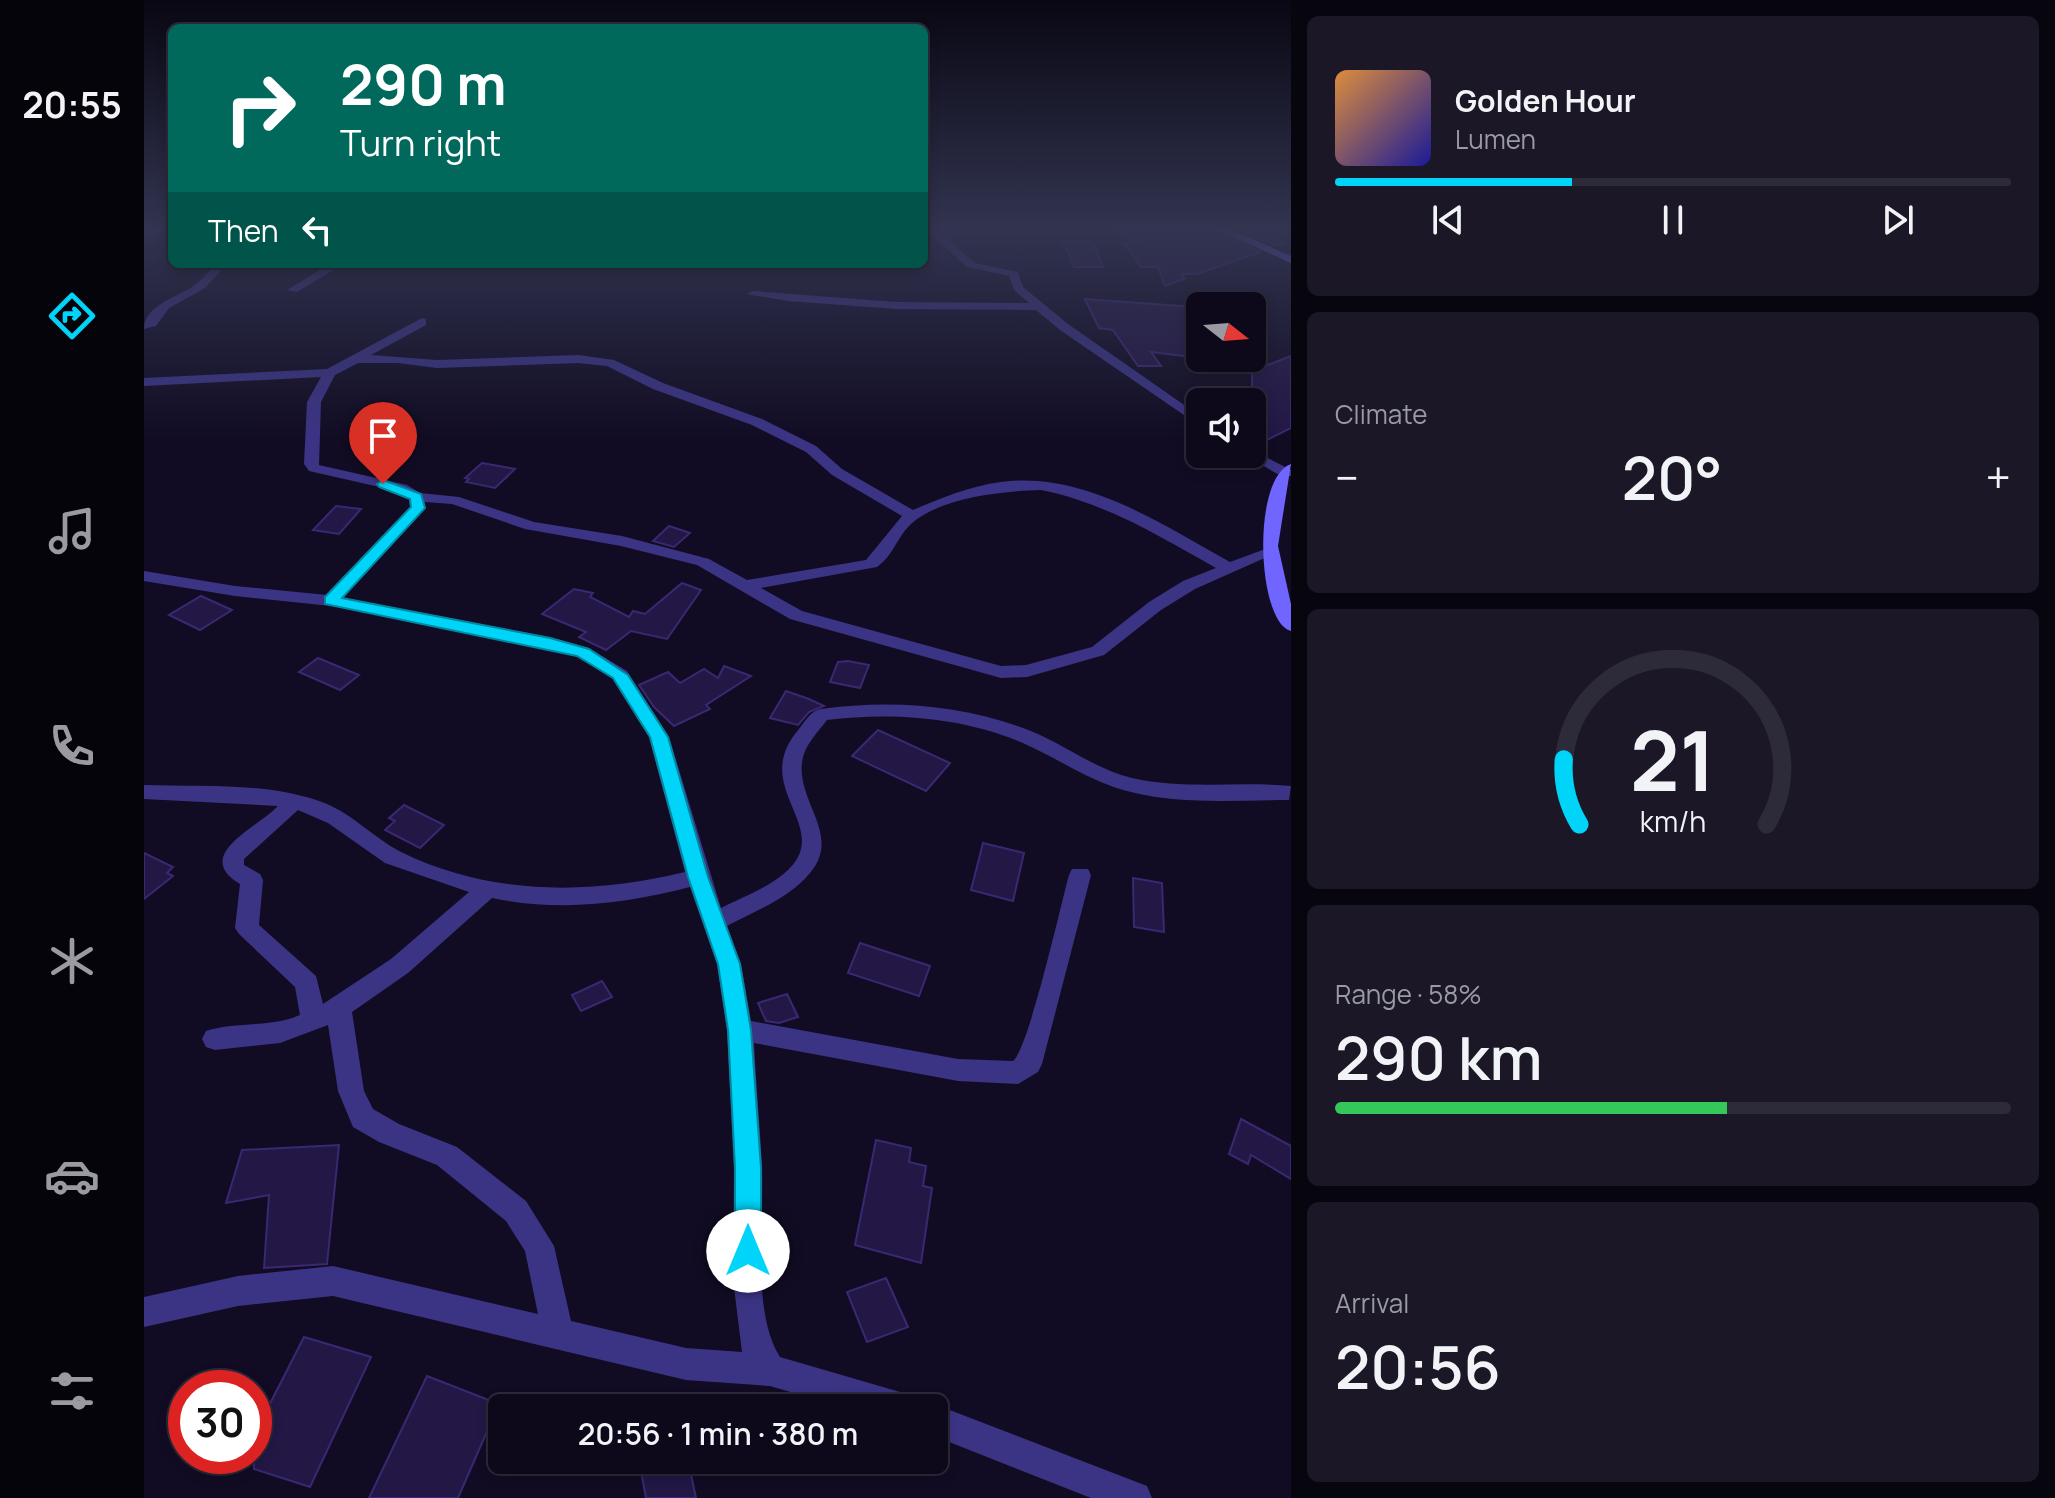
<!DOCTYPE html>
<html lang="en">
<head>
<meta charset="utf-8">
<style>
  body { margin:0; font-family:Manrope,sans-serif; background:#1b1727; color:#f1f3f6; height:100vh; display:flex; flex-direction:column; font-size:30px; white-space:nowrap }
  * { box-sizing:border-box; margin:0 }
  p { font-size:26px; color:#9a9aa2 }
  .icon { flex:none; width:44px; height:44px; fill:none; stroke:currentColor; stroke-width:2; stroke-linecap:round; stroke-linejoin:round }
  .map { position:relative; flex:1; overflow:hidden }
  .drawer { display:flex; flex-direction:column; gap:16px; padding:16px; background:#07050e; width:764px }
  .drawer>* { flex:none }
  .top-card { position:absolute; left:24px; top:24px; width:760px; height:244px; border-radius:12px; box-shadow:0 4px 12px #0003,0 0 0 2px #2d2a39; background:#00695c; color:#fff; overflow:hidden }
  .needle { width:52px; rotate:107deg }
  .buttons { position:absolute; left:1042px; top:292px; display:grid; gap:16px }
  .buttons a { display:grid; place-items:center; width:80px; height:80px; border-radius:12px; background:#0d091a; box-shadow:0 4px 12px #0003,0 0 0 2px #2d2a39; font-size:40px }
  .speed { position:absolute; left:24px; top:1370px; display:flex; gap:16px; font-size:40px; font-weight:700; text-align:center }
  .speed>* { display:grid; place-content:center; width:104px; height:104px; border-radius:50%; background:#0d091a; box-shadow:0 4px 12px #0003,0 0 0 2px #2d2a39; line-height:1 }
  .speed .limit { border:12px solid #d22; background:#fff; color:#111 }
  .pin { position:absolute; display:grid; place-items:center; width:68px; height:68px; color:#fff; margin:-82px -34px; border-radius:50% 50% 50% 0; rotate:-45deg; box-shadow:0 0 8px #0007 }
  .pin .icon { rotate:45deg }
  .me { position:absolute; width:88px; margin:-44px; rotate:0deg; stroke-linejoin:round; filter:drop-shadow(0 0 6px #0008) }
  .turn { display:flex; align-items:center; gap:28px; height:168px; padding:0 40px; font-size:36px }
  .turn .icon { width:104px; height:104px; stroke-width:2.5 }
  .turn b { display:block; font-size:56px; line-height:68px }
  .then { display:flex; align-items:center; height:76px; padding:0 40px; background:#0003; gap:16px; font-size:30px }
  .big { font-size:60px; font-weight:600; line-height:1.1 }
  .drawer .widget { flex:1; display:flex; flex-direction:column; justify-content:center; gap:12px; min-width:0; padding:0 28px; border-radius:12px; background:#1b1727 }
  .drawer .dial { align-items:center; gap:0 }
  .dial svg { height:208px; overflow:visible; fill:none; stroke:#2d2a39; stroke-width:7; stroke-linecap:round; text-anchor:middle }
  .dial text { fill:#f1f3f6; stroke:none }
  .song { display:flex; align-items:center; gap:24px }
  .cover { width:96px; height:96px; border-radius:12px; background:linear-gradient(135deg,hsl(30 70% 55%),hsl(240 70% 35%)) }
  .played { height:8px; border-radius:4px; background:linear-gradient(90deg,#00d4f9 35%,#2d2a39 35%) }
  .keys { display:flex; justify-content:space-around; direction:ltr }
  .heat { display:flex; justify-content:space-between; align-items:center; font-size:44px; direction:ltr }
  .charge { height:12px; border-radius:6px; background:linear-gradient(90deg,#34c759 58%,#2d2a39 0) }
  .trip { position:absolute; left:344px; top:1394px; width:460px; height:80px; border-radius:12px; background:#0d091a; box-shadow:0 4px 12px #0003,0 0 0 2px #2d2a39; font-weight:600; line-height:80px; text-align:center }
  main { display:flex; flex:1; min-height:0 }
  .dock { display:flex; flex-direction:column; width:144px; justify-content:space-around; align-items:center; background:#05040a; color:#9a9aa2 }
  .dock .icon { width:56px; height:56px }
  .dock .on { color:#00d4f9 }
  .dock b { font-size:36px; color:#f1f3f6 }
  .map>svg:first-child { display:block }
  .building { fill:#231745; stroke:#3a2872; stroke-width:2 }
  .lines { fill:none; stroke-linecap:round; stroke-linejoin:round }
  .street { fill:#3b3485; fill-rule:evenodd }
  .secondary { fill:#7065ff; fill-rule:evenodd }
  .route { fill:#00d4f9; stroke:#008aa2; stroke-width:2 }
</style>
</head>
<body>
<main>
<nav class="dock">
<b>20:55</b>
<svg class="icon on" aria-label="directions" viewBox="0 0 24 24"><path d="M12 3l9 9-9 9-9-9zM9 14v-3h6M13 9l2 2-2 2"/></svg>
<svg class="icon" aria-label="music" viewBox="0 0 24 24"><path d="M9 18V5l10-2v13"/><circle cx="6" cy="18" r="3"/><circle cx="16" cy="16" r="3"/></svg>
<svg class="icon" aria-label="phone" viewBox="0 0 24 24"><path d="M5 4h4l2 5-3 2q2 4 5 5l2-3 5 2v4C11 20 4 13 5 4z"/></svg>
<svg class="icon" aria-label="climate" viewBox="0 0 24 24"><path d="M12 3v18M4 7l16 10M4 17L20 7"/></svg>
<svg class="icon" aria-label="car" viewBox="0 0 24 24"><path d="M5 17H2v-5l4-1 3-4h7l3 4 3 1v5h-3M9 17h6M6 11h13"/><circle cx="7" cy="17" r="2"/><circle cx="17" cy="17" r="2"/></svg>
<svg class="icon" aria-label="filters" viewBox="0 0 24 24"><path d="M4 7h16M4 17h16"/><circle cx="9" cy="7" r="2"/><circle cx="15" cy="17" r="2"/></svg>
</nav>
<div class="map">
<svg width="1147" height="1498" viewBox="0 0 1147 1498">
  <rect width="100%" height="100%" fill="#110c23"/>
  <g class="building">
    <polygon points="971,229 1069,229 1116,252 1053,274 1038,274 1040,279 1021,286 1014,267 997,267 980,243 995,243"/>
    <polygon points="1094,229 1141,229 1142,234 1126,238 1142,243 1133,246"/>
    <polygon points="919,241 949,242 959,267 930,267"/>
    <polygon points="941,299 1050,307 1056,323 1056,358 1007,352 1017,366 994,366 969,330 955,328"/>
    <polygon points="1147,356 1147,428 1117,443 1108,439 1108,408 1121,399 1108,394 1108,371"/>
    <polygon points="338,463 371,469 351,488 322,482 325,479 321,478"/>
    <polygon points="192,506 217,509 195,534 169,530"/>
    <polygon points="525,526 546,533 530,547 509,541"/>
    <polygon points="538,583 557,590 523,639 487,631 462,650 435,637 442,632 398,614 430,589 449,593 446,597 485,617 489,611 501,614"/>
    <polygon points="57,596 88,610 56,630 25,615"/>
    <polygon points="174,658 215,675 196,690 155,672"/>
    <polygon points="704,661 725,665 716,688 686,682 694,662"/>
    <polygon points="580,666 607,676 562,705 566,709 530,726 510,707 495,685 524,672 536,683 560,669 574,678"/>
    <polygon points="642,691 665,699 680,706 665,712 654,725 626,718"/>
    <polygon points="734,730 806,763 782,791 708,756"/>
    <polygon points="260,805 300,825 276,848 241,830 251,821 245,818"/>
    <polygon points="839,843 880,853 869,901 827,890"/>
    <polygon points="0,853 29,867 23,873 29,876 0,899"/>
    <polygon points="989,878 1018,883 1020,932 990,927"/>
    <polygon points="716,943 786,966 775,996 704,973"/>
    <polygon points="458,981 468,997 437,1011 428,995"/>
    <polygon points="643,994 654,1017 635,1023 622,1021 614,1003"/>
    <polygon points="1097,1119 1147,1146 1147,1179 1107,1155 1104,1164 1085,1154"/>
    <polygon points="732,1140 767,1148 765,1162 782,1166 779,1186 788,1188 777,1263 711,1245"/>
    <polygon points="195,1145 183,1264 120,1268 125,1195 82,1203 98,1150"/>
    <polygon points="742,1278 764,1327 723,1342 703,1292"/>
    <polygon points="160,1337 227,1357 166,1487 110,1469 110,1435"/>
    <polygon points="283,1376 355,1404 314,1498 225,1498"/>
    <polygon points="495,1460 544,1460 552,1498 502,1498"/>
  </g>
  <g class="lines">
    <g class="street">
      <polygon points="8,229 24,229 0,238 0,232"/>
      <polygon points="781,229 792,229 831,263 874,272 879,287 924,324 1056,416 1056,426 916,330 892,310 752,309 644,301 603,294 609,291 752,302 885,303 870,290 865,276 823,267"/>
      <path d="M72,264H83L61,288L25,308L12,326L0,329C0,306 31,298 48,287C57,281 64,272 72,264Z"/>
      <polygon points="186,264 199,264 153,292 143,290"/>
      <path d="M278,318L282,319V325L227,355L293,360L434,355L470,360L519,383L618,419L672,446L698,469L769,510C797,498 826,486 857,482C940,471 1017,524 1086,562L1124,548L1132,553L1051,589L1017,610L960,655L883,677L857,678L646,619L553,565L477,546L381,529L308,504L281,502L279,511L199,598L406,637L445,648L483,671L525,737L577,908C600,896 641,882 654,857C674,818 609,782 655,729C661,721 667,711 677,709C749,699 826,705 894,734C925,748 954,770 988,778C1041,790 1094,781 1147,786L1145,800C1093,800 1038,805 987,792C948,783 917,760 881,744C820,717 748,712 683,720C673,733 660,746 658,762C653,803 698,835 666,873C646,898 611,911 583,926L597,964L607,1021L814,1059L869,1061C885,1048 917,904 925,875L928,869H944L947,875L898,1064L894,1072L874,1084L814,1081L610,1043C612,1085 616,1126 618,1168C620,1222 607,1311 636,1357L756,1392L768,1396L772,1408H701L626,1386L542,1380L189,1296L94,1306L0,1327V1297L94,1276L189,1266L394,1314L381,1251L362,1221L293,1165L235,1142L209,1127L194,1091L184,1025L136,1043L71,1050L62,1047L58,1039L62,1031C92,1021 126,1028 156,1015L151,987L95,934L91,928L96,884C48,855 112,829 134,806L0,799V785C57,787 119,782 175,801C206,811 228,837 257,852C347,896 446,895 541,872L505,737L469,679L433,656L398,646L187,606L91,596L0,581V571L91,586L183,595L266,507L265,499L253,491L165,471L160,464L163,402L177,377L0,386V378L183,369ZM214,363H254L293,368L434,363L463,366L509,389L608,425L662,452L688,475L758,516L722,560L603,580L565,559L478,536L390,522L315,497L276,493L263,485L175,465L177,402L191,375ZM897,490C962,503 1015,536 1072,568L1039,581L1005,602L948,647L882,665L857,666L658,611L617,588L733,567C749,556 753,537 767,524C797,497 858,491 897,490ZM154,810L184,823L241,863L325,892L247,959L179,1004L172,976L115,925L119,880L116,874L100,865V859ZM546,887L573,964L583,1030L590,1168L589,1279L598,1352L542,1348L427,1321L410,1246L382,1201L313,1147L255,1124L229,1109L220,1091L208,1012L264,973L348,898C417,912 479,904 546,887Z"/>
      <polygon points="1108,450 1147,470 1147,476 1137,476 1099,454 1108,454"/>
      <polygon points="790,1404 1003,1486 1008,1498 947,1498 790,1436 790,1408 779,1408"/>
    </g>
    <g class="secondary">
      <polygon points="1072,229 1086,229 1147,256 1147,263"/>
      <path d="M1147,464L1134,546L1147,604V631C1113,623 1107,478 1147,464Z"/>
    </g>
  </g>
  <linearGradient id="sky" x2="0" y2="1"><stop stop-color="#090713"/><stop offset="0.52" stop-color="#323450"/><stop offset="1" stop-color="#323450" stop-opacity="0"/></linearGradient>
  <rect width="1147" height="439" fill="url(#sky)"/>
  <polygon class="route" points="239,480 277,494 281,508 198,598 406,638 445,649 484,675 524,737 564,877 596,964 607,1030 617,1168 617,1251 614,1260 604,1264 594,1260 591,1251 591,1168 584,1030 574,964 544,877 506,737 469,678 433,656 181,604 181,597 267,507 266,499 235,487 233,484"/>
</svg>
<div class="buttons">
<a><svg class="needle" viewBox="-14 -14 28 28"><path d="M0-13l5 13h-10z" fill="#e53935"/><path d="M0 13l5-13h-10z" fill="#9a9aa2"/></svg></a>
<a><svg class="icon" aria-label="sound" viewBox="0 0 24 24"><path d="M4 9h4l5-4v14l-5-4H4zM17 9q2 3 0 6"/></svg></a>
</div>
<div class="speed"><div class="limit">30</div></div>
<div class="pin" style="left:239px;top:484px;background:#d93025"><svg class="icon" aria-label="arrive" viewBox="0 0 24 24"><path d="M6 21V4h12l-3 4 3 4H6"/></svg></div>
<svg class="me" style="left:604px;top:1251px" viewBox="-20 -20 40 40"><circle r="19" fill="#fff"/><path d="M0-13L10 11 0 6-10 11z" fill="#00d4f9"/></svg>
<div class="trip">20:56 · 1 min · 380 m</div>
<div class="top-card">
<div class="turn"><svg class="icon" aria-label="right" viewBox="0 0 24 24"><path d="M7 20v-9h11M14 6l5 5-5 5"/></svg><div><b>290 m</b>Turn right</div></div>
<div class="then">Then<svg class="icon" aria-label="left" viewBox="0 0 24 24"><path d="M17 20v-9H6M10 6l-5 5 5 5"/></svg></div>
</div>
</div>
<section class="drawer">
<div class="widget">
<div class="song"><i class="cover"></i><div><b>Golden Hour</b><p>Lumen</p></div></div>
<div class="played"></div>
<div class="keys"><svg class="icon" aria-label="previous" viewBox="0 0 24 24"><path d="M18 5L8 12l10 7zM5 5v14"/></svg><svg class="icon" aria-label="pause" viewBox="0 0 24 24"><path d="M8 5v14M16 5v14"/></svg><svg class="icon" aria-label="next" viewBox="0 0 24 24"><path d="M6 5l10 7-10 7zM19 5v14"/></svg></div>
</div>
<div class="widget"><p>Climate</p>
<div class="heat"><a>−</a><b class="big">20°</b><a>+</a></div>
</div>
<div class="widget dial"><svg viewBox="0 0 100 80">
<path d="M14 69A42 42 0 1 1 86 69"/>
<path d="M14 69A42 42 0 0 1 8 44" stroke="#00d4f9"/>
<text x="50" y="56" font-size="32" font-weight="700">21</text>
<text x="50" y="72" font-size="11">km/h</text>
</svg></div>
<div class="widget"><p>Range · 58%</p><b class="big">290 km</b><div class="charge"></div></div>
<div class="widget"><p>Arrival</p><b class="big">20:56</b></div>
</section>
</main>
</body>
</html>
